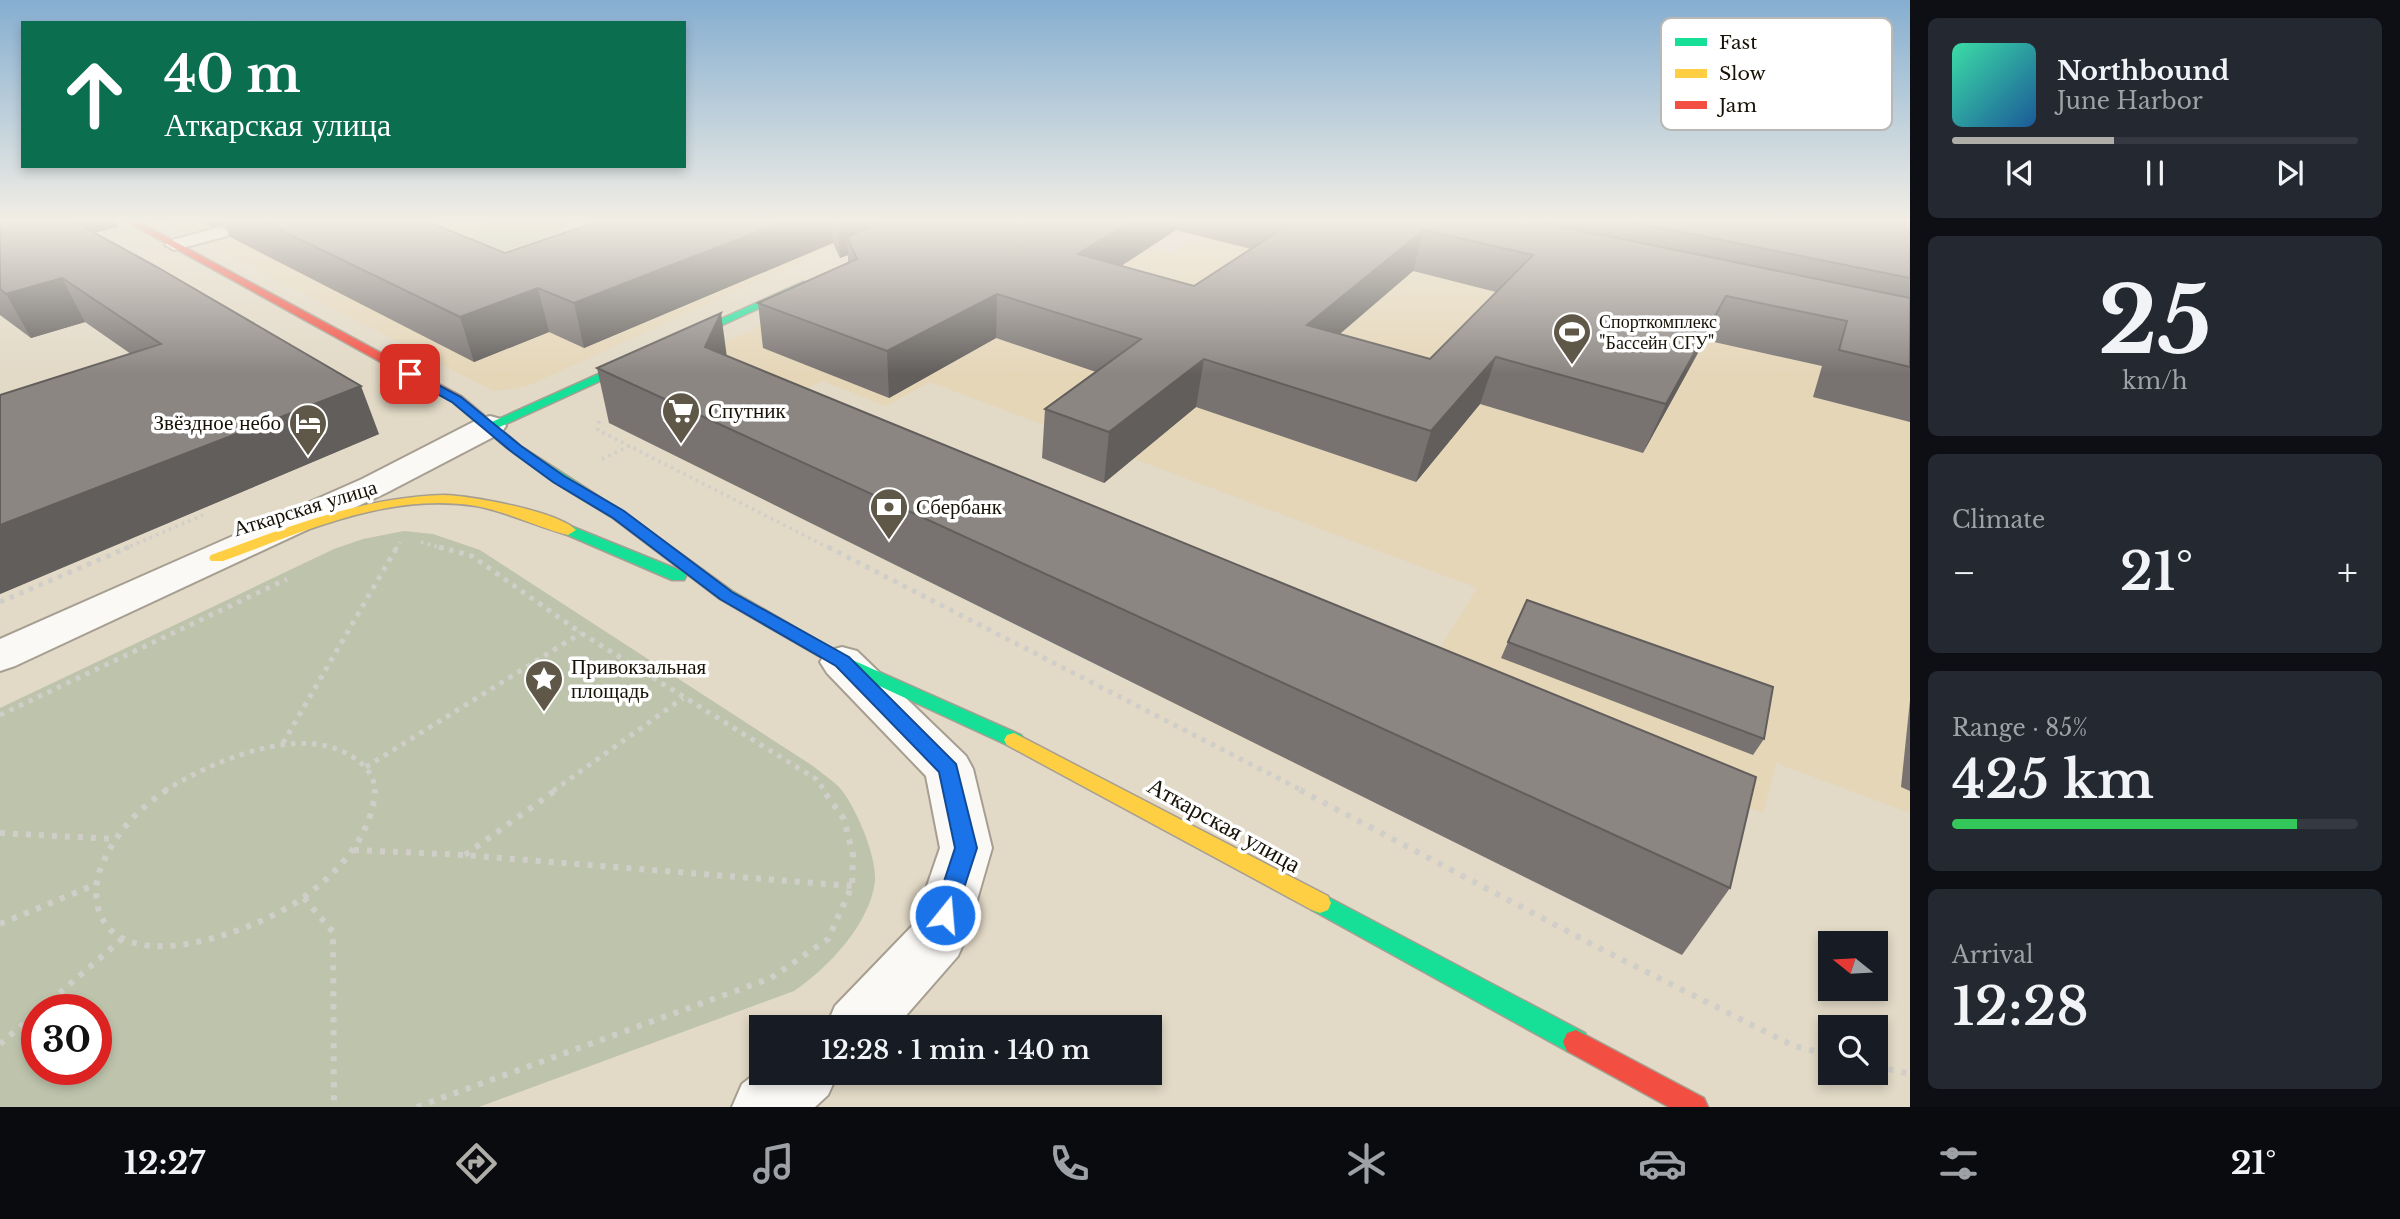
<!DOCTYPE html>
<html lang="en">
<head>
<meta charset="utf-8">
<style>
  body { margin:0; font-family:"Libre Baskerville",serif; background:#242831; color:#f1f3f6; height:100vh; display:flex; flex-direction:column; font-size:26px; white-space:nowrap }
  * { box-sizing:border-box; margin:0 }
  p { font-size:23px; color:#9ea1a6 }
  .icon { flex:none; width:38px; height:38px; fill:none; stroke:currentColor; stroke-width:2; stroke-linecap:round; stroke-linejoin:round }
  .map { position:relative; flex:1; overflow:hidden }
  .side { display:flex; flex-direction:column; gap:18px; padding:18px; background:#0d0f14; width:490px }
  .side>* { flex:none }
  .top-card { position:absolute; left:21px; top:21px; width:665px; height:147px; border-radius:0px; box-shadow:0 4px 10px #0003; background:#0b6e4f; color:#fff; overflow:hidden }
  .needle { width:46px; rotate:288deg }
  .controls { position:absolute; left:1818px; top:931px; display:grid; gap:14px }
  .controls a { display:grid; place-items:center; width:70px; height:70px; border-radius:0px; background:#171b24; box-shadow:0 4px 10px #0003; font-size:35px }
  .speed { position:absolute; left:21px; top:994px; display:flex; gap:14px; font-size:35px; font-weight:700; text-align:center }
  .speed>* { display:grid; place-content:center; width:91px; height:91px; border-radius:50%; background:#171b24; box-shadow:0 4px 10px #0003; line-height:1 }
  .speed .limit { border:10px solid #d22; background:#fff; color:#111 }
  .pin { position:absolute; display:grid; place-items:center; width:60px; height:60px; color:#fff; margin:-30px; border-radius:14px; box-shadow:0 4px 10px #0006 }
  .me { position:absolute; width:77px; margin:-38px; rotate:17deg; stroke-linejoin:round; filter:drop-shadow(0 0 5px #0008) }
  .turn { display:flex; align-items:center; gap:24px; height:147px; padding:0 28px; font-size:32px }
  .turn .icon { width:91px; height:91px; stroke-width:2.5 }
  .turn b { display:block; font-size:49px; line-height:60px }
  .big { font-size:52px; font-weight:600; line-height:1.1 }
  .side .card { flex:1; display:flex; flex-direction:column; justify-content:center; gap:10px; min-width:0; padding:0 24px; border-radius:10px; background:#242831 }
  .side .dial { align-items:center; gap:0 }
  .dial b { font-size:91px; line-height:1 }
  .song { display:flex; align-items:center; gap:21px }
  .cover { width:84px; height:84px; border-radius:10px; background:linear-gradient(135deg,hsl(160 70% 55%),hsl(210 70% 35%)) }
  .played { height:7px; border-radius:4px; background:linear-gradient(90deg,#afada8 40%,#363941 40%) }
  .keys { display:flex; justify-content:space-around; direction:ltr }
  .heat { display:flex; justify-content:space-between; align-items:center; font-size:38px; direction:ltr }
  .charge { height:10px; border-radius:5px; background:linear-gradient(90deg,#34c759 85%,#363941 0) }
  .trip { position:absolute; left:749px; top:1015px; width:413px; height:70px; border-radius:0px; background:#171b24; box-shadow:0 4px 10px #0003; font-weight:600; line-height:70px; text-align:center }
  .dock { display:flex; height:112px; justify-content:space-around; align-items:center; background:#090b0e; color:#9ea1a6 }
  .dock .icon { width:49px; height:49px }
  .dock .on { color:#afada8 }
  .dock b { font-size:32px; color:#f1f3f6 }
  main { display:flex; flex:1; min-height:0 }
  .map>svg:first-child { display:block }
  .commercial { fill:#e1d3d3 }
  .built { fill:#e5d6b8 }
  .green { fill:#bec4ac; fill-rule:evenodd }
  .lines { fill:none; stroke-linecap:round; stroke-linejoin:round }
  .lane-casing { stroke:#a69f91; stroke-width:4 }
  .street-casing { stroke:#a69f91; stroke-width:4 }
  .fast-casing { stroke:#a69f91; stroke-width:3 }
  .slow-casing { stroke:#a69f91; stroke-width:3 }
  .jam-casing { stroke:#a69f91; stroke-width:3 }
  .path-far3 { stroke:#d0cec9; stroke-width:2.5; stroke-dasharray:2.5 3.5; stroke-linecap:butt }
  .path-far2 { stroke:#d0cec9; stroke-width:3.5; stroke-dasharray:2.5 4.5; stroke-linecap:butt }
  .path-far1 { stroke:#d0cec9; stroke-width:5; stroke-dasharray:4.5 6; stroke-linecap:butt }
  .path { stroke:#d0cec9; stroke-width:6; stroke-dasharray:5 8; stroke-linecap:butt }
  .lane { fill:#fbf9f6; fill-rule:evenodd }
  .street { fill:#fbf9f6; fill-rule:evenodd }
  .fast { fill:#16e098; fill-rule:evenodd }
  .slow { fill:#ffcf43; fill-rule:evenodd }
  .jam { fill:#f24e42; fill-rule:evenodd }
  .wall { fill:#787371; fill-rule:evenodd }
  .shaded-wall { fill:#625e5c }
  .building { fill:#8c8683; stroke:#625e5c; stroke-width:2; fill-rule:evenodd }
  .route { fill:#1a73e8; stroke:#114b97; stroke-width:2 }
  .labels { text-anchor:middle; stroke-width:7; stroke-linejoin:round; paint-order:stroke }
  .far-poi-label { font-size:18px; fill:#181206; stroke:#fff; text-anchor:start }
  .poi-label { font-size:21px; fill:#181206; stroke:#fff; text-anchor:start }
  .street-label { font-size:21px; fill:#181206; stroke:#fff }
  .near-street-label { font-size:24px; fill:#181206; stroke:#fff }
  .key { fill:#fff; stroke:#bab8b4; stroke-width:2 }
  .key-label { font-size:19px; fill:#181206 }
</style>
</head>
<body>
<main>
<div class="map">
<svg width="1910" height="1107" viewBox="0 0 1910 1107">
  <rect width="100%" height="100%" fill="#e2d9c6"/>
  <polygon class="commercial" points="1049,219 1226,219 1172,252"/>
  <g class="built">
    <polygon points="158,219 896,219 525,387 494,391"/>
    <polygon points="992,219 1049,219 1172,252 1226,219 1910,349 1910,813 1776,763 1763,813 1425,673 1477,588 930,382 886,406 822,381 783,400 688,359"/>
  </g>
  <g class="green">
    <polygon points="500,219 562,219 571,223 560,233 505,251 471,238 484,223"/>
    <path d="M404,531L433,534L480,550L813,766C821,773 831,779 838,786C855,804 877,856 875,881C870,924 828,968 794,991L479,1107H0V708L334,549L363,539ZM37,1010H96V1069H37Z"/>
  </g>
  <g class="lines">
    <defs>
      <polygon id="lane" points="221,227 229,232 227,236 174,250 165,245 168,241"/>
      <g id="street">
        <polygon points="490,416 501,419 506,426 501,433 386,493 15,666 0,671 0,639 362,479 479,419"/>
        <polygon points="842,647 857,651 966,756 973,769 992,848 966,938 958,956 896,1027 826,1027 835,1006 914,924 940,848 926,776 827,673 820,662 827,651"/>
        <polygon points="761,1069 761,1073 838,1073 828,1095 815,1107 732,1107 742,1084"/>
      </g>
      <g id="fast">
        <polygon points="803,282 812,284 495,429 485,429 483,426"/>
        <polygon points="511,440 623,512 732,591 848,658 1021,735 1024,740 1021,745 1014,747 1007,745 836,666 720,599 613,518 554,482 506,447 504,444"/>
        <polygon points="568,525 684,572 686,576 684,580 672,580 563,533 560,530 563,527"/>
        <polygon points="1320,893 1585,1033 1589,1042 1585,1051 1576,1054 1567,1051 1312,910 1309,903 1312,896"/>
      </g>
      <g id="slow">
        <path d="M444,495C472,496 557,511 576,530L568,535C537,527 508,512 476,506C388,492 303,532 223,561H211L209,558L211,555C288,527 362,497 444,495Z"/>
        <polygon points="1014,733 1328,896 1331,903 1328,910 1320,913 1312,910 1007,745 1004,740 1007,735"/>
      </g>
      <g id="jam">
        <polygon points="122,219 133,219 461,396 518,444 516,447 506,447 453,402"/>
        <polygon points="1576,1030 1704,1098 1708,1107 1669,1107 1567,1051 1563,1042 1567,1033"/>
      </g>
    </defs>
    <use href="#lane" class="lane-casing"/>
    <use href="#street" class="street-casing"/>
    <use href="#fast" class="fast-casing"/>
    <use href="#slow" class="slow-casing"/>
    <use href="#jam" class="jam-casing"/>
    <g class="path-far3">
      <polyline points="575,222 587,219"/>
      <polyline points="421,223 434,219"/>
      <polyline points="481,223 494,219"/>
      <polyline points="563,234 575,222 567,219"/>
      <polyline points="464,239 481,223 473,219"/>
    </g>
    <g class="path-far2">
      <polyline points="599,421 598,430 831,549"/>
      <polyline points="602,459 630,446"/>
      <polyline points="421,542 445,549"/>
      <polyline points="124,549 203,515"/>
      <polyline points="396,549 400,542"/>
    </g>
    <g class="path-far1">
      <polyline points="439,547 472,556 581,633 816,779 825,791"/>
      <polyline points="828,547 1303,791"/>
      <polyline points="0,602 129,547"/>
      <polyline points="0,715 287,579"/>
      <polyline points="283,743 397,547"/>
      <polyline points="366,767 581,633"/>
      <path d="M164,791C213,761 305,720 357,760C367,767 375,778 375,791"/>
      <polyline points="553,791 683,698"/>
    </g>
    <g class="path">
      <path d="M167,790C136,810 113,836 100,870C95,883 95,898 99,911C124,983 264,927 304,897C339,872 373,834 375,790"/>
      <polyline points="1300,790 1601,949 1794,1046 1830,1055"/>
      <polyline points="0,833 114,839"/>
      <polyline points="354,850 464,855 852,886"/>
      <polyline points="465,855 556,790"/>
      <polyline points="304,898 333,932 334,1107"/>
      <polyline points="0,924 94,885"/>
      <polyline points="40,1010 123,938"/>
      <polyline points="0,1044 37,1012"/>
      <polyline points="1876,1066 1910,1074"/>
      <polyline points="417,1107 771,978 828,939 852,886 853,855 844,819 823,790"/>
    </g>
    <use href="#lane" class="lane"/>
    <use href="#street" class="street"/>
    <use href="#fast" class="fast"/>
    <use href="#slow" class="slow"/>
    <use href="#jam" class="jam"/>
  </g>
  <g class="wall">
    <polygon points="0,219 114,219 118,227 94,233 379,434 0,594 0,395 131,354 85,322 31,338 0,315"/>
    <path d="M197,219H421L505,253L605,219H1910V422L1813,397L1822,366L1705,340L1643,453L1480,404L1416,482L1196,407L1104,483L1042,458L1045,409L1096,372L996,338L889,398L763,348L758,303L848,262V255L840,258L833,243L584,348L549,332L474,362L230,237L226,227L222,225L211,227ZM1176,230L1251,249L1194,286L1121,266ZM1413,271L1496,292L1430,359L1340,334Z"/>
    <polygon points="727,356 1730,888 1682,955 609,423 597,368"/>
    <polygon points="1508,642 1764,739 1753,755 1501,658"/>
    <polygon points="1910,700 1910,791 1901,787"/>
  </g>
  <g class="shaded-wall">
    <polygon points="47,219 114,219 118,227 59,242"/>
    <polygon points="208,219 220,219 222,225 211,227"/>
    <polygon points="790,219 831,219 833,243 584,348 574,303"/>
    <polygon points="838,219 929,219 847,237 848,255 840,258"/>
    <polygon points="1135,219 1177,219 1176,230 1075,296 1078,254"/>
    <polygon points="1424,230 1413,271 1297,370 1307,325"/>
    <polygon points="62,278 85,322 31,338 6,294"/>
    <polygon points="538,288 549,332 474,362 460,317"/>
    <polygon points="997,294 996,338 889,398 887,351"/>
    <polygon points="1726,296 1705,340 1643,453 1666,404"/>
    <polygon points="721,313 728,365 705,347"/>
    <polygon points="1496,357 1480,404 1416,482 1431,431"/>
    <polygon points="1204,359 1196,407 1104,483 1109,432"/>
    <polygon points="361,386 379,434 0,594 0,525"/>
  </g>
  <g class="building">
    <polygon points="0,219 69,219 157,267 361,386 0,525 0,395 161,344 62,278 6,294 0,289"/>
    <polygon points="258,219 421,219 505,253 605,219 790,219 574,303 538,288 460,317"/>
    <path d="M890,219H1135L1078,254L1194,286L1297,219H1524L1910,298V367L1839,350L1847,321L1726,296L1666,404L1496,357L1431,431L1204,359L1109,432L1045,409L1141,339L997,294L887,351L758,303L857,259L847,237ZM1424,230L1533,255L1430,359L1307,325Z"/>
    <polygon points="1617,219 1910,219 1910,278"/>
    <polygon points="721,313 705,347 1756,777 1730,888 597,368"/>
    <polygon points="1527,600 1773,687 1764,739 1508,642"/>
  </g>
  <linearGradient id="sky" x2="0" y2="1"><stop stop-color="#85aed0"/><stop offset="0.59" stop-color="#f2eee5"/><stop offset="1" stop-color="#f2eee5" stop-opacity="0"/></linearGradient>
  <rect width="1910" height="374" fill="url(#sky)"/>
  <polygon class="route" points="410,370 461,397 521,446 564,476 624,511 732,592 849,657 956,764 977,848 953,922 945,925 937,922 933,915 955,848 939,772 836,666 720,599 613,518 553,482 512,452 452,402 405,376 403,374"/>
  <defs>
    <symbol id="stadium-pin" viewBox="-11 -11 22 30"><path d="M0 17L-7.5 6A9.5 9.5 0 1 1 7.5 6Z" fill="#5f5849" stroke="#fff"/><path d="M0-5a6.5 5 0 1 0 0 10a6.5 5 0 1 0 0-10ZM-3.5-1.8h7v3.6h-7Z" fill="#fff"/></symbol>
    <symbol id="supermarket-pin" viewBox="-11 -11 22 30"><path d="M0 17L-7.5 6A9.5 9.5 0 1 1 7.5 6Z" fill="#5f5849" stroke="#fff"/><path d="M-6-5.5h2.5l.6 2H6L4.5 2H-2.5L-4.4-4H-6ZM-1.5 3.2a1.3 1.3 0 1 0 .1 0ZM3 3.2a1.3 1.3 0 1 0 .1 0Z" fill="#fff"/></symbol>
    <symbol id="hotel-pin" viewBox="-11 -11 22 30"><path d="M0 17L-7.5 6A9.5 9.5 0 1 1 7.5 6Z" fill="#5f5849" stroke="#fff"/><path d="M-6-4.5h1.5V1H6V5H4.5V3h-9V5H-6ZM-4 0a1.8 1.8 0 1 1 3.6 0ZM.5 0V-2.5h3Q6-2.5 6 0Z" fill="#fff"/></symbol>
    <symbol id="bank-pin" viewBox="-11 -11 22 30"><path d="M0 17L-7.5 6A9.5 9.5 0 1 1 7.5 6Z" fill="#5f5849" stroke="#fff"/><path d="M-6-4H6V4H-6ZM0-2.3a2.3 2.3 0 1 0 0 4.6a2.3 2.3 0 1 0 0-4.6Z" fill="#fff"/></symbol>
    <symbol id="sight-pin" viewBox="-11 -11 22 30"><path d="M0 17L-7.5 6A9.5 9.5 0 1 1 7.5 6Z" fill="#5f5849" stroke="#fff"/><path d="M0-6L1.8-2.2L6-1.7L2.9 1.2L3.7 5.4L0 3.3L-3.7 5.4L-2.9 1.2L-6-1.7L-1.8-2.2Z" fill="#fff"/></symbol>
  </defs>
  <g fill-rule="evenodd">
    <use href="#stadium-pin" x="1550" y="310" width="44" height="60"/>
    <use href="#supermarket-pin" x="659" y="389" width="44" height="60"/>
    <use href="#hotel-pin" x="286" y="401" width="44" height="60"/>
    <use href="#bank-pin" x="867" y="485" width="44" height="60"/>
    <use href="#sight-pin" x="522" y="657" width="44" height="60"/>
  </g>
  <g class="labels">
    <g class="far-poi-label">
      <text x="1599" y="328">Спорткомплекс<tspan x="1599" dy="21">"Бассейн СГУ"</tspan></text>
    </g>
    <g class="poi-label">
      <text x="708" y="418">Спутник</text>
      <text x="281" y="430" text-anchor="end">Звёздное небо</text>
      <text x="916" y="514">Сбербанк</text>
      <text x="571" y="674">Привокзальная<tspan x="571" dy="24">площадь</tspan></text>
    </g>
    <g class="street-label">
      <text transform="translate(305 508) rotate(-17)" y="7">Аткарская улица</text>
    </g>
    <g class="near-street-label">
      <text transform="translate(1224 825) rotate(29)" y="8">Аткарская улица</text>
    </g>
  </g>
  <rect x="1661" y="18" width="231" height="112" rx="10" class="key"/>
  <rect x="1675" y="38" width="32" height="8" fill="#16e098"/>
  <rect x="1675" y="69" width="32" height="9" fill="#ffcf43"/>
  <rect x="1675" y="101" width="32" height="8" fill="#f24e42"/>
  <g class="key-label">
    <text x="1719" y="49">Fast</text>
    <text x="1719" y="80">Slow</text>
    <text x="1719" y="112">Jam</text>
  </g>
</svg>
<div class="controls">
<a><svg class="needle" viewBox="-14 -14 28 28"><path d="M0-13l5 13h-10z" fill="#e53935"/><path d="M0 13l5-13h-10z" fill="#9ea1a6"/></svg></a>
<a><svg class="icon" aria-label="search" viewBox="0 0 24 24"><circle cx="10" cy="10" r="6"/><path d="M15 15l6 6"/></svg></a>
</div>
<div class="speed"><div class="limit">30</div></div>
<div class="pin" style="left:410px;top:374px;background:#d93025"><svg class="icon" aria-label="arrive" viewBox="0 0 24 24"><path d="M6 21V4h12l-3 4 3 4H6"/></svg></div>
<svg class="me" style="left:945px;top:915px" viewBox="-20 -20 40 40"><circle r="17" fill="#1a73e8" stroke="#fff" stroke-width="3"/><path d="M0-11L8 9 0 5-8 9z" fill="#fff"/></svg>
<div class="trip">12:28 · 1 min · 140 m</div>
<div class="top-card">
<div class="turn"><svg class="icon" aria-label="ahead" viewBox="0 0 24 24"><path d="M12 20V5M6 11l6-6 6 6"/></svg><div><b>40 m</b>Аткарская улица</div></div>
</div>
</div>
<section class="side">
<div class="card">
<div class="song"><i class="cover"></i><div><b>Northbound</b><p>June Harbor</p></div></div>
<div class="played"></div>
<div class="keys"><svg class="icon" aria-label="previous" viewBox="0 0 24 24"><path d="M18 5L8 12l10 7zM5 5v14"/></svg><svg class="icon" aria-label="pause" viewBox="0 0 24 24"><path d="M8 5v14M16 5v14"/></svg><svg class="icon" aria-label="next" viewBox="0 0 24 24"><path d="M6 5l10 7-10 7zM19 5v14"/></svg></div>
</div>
<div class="card dial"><b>25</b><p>km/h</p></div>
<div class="card"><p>Climate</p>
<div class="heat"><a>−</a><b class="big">21°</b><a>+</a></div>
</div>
<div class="card"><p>Range · 85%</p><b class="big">425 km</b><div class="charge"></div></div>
<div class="card"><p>Arrival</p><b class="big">12:28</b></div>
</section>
</main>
<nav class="dock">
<b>12:27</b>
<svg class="icon on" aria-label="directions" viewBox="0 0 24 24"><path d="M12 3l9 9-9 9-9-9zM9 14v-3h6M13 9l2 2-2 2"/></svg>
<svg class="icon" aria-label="music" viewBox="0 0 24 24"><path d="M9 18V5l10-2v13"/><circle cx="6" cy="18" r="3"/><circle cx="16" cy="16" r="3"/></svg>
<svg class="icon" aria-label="phone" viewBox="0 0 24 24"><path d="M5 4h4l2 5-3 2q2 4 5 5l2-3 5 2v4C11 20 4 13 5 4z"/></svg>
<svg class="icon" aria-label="climate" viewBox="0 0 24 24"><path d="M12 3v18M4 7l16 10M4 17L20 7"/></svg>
<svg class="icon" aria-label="car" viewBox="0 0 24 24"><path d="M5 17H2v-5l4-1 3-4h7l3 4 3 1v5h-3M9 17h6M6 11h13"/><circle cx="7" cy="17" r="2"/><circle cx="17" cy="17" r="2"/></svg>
<svg class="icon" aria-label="filters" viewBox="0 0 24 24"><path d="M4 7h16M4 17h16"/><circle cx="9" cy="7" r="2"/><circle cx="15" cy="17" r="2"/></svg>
<b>21°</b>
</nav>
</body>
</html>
